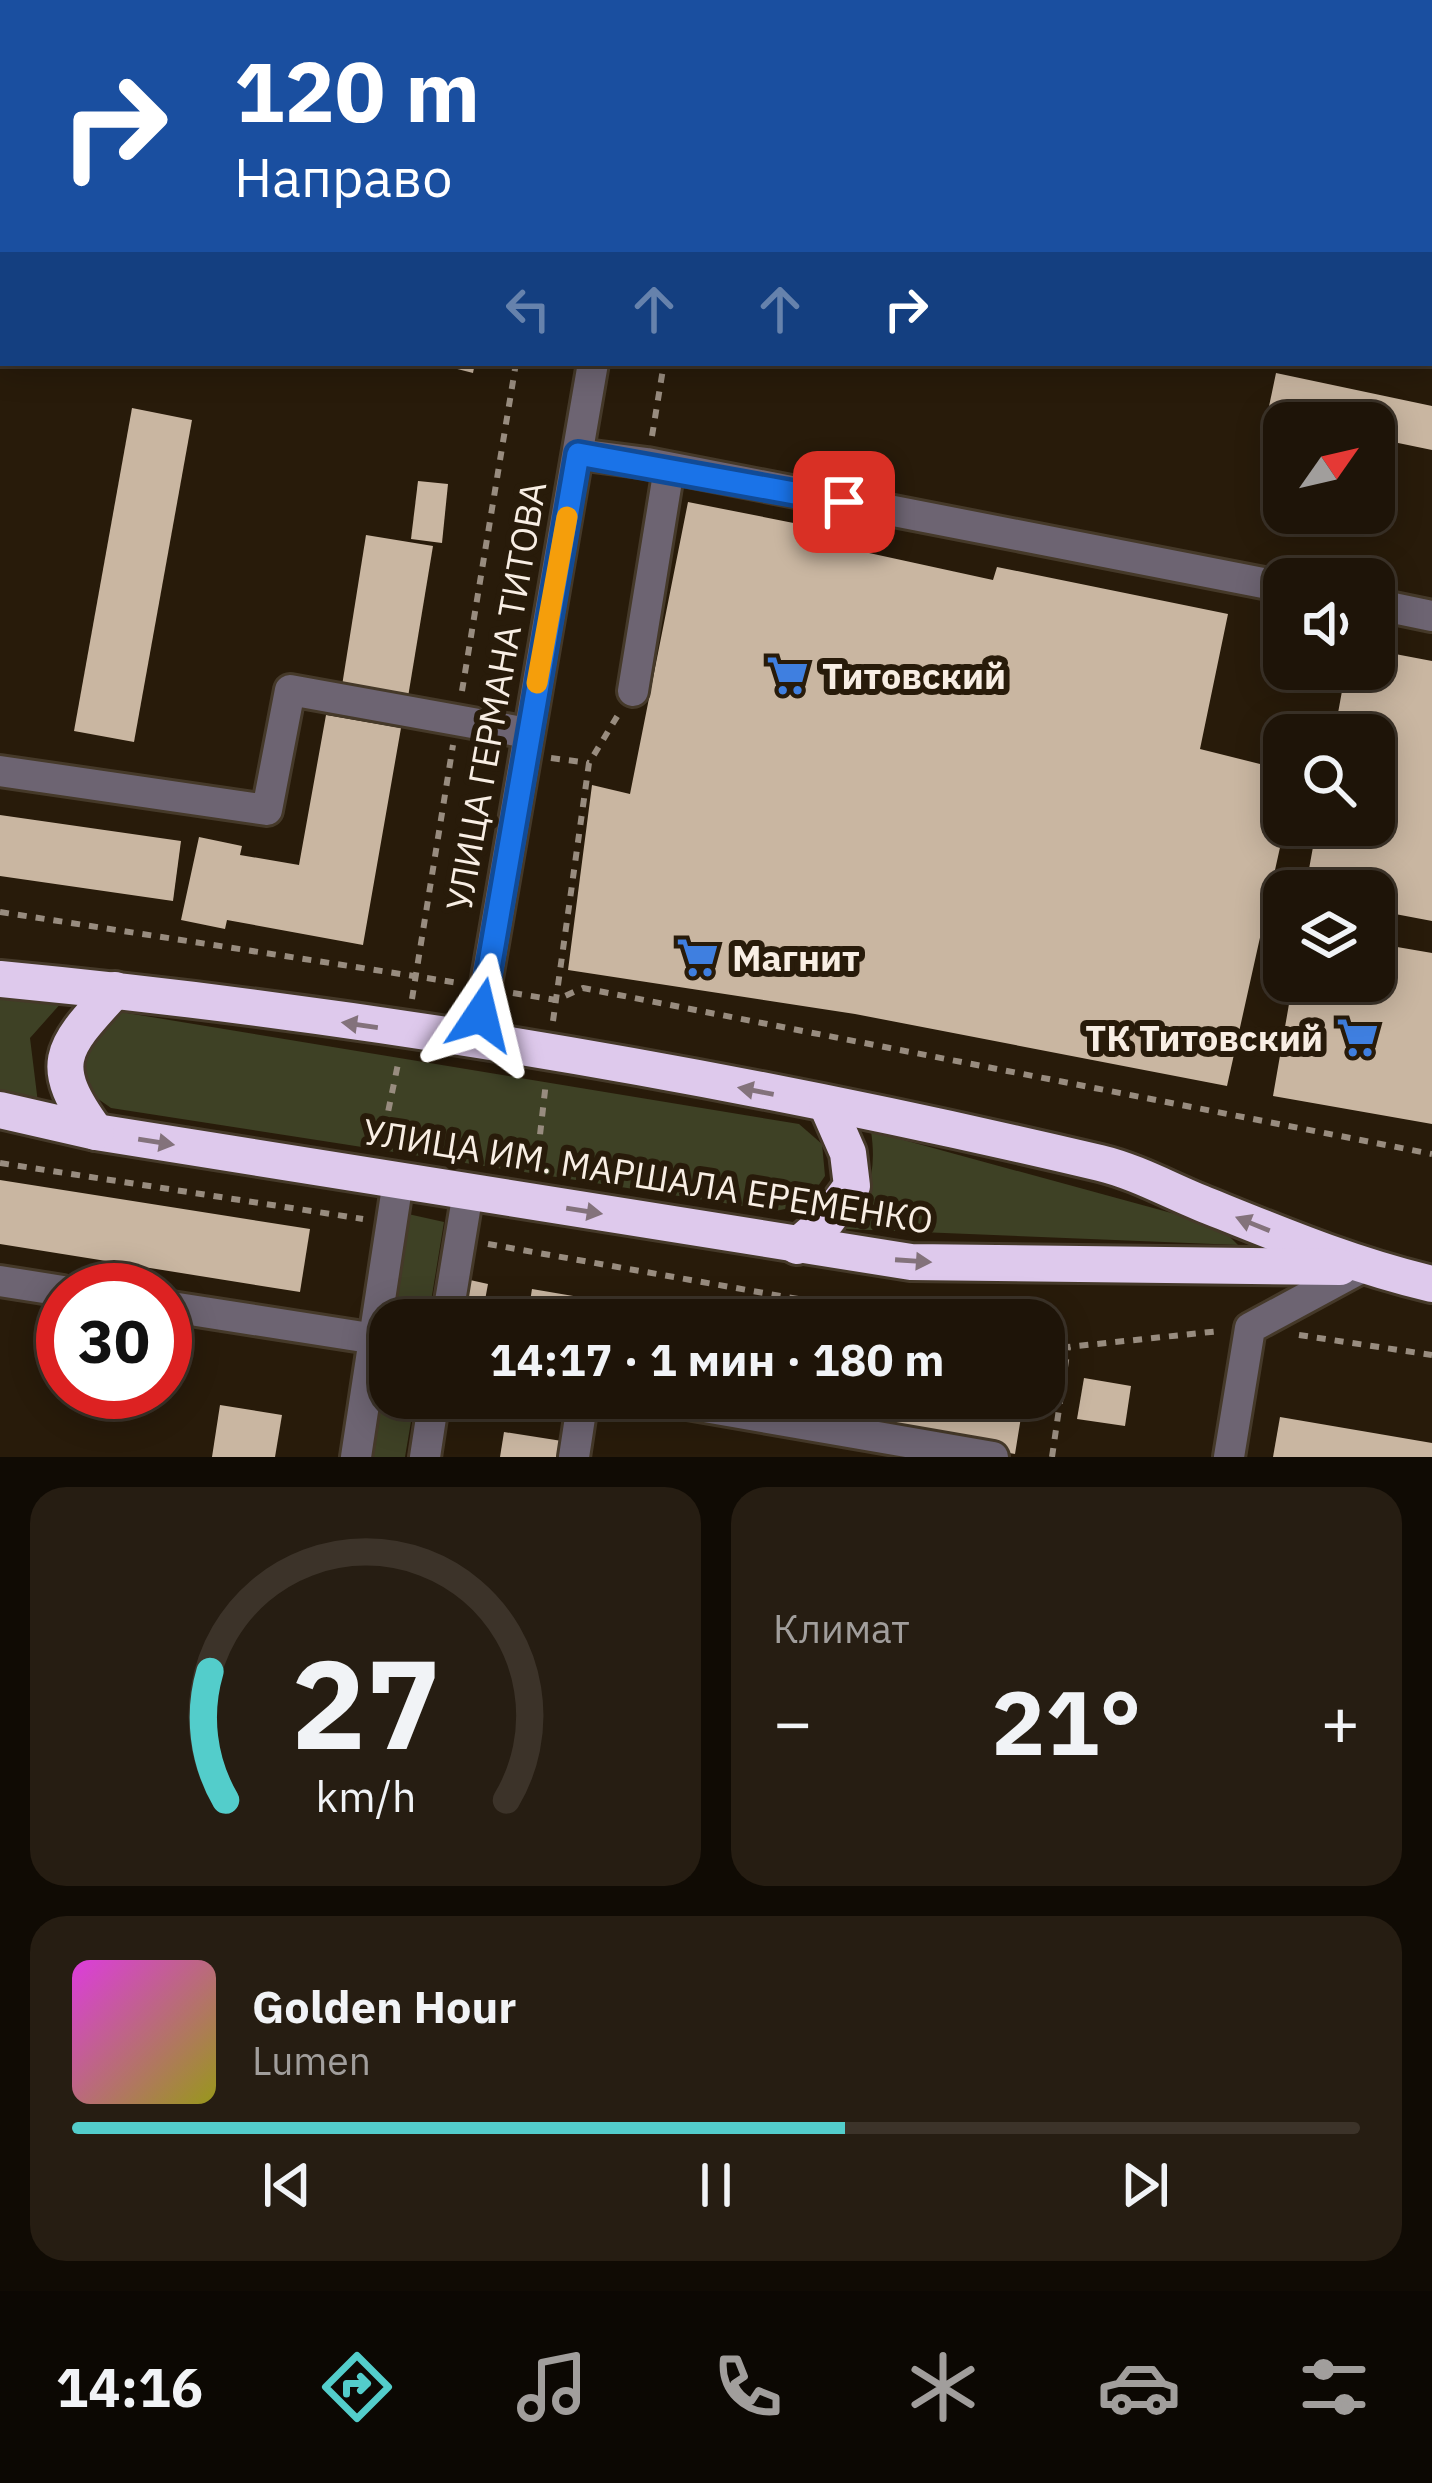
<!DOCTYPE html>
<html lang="ru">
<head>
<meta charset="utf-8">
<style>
  body { margin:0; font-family:"IBM Plex Sans",sans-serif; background:#261d12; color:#f1f3f6; height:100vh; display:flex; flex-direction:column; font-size:45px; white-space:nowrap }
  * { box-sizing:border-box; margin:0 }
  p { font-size:39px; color:#a19e9c }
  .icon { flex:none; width:66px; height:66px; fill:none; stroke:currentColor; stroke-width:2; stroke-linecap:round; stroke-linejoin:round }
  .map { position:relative; height:1457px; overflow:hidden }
  .side { display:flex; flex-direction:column; gap:30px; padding:30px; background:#100b04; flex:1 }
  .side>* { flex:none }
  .top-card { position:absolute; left:0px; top:0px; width:1434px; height:366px; box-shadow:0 6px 30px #0003,0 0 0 3px #3c3329; background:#1a4fa0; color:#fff; overflow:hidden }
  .needle { width:78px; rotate:56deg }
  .fabs { position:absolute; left:1263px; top:402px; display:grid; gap:24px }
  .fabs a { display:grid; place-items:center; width:132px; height:132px; border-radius:24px; background:#1e1408; box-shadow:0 6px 30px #0003,0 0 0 3px #3c3329; font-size:60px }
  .speed { position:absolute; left:36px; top:1263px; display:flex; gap:24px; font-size:60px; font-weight:700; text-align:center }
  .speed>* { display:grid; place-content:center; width:156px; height:156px; border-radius:50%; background:#1e1408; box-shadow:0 6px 30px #0003,0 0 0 3px #3c3329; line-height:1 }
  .speed .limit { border:18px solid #d22; background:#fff; color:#111 }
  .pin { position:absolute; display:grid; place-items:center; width:102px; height:102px; color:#fff; margin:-51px; border-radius:24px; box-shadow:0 6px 18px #0006 }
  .me { position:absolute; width:132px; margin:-66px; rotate:10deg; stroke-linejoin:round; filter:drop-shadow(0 0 9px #0008) }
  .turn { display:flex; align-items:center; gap:42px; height:252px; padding:0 36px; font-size:54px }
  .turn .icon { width:156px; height:156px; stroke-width:2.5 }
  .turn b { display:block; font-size:84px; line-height:102px }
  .lanes { display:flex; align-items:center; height:114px; padding:0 36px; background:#0003; justify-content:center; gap:60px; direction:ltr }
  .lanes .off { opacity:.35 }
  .big { font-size:90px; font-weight:700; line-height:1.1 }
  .side .tile { flex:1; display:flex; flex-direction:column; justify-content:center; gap:18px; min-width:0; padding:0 42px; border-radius:36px; background:#261d12 }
  .side .dial { align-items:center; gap:0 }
  .dial svg { height:312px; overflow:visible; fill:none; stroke:#3c3329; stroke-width:7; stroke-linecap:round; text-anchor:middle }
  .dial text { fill:#f1f3f6; stroke:none }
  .song { display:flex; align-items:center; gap:36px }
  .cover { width:144px; height:144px; border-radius:18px; background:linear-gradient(135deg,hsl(300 70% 55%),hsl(60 70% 35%)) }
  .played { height:12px; border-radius:6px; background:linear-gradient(90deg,#53cdcb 60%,#3c3329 60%) }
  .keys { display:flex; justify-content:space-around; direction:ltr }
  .heat { display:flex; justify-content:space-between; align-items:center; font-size:66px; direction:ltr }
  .side .tiles { flex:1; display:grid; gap:30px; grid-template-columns:1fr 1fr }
  .tile:last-child { grid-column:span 2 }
  .trip { position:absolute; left:369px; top:1299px; width:696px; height:120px; border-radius:36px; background:#1e1408; box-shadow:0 6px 30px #0003,0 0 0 3px #3c3329; font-weight:700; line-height:120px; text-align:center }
  .tab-bar { display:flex; height:192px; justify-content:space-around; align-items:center; background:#0c0803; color:#a19e9c }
  .tab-bar .icon { width:84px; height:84px }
  .tab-bar .selected { color:#53cdcb }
  .tab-bar b { font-size:54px; color:#f1f3f6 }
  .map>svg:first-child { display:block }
  .green { fill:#3e4125 }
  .building { fill:#c9b6a1 }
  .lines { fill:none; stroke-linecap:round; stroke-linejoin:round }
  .minor-casing { stroke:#453929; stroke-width:36 }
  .highway-casing { stroke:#453929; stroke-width:42 }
  .path { stroke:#988c7f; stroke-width:6; stroke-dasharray:9 9; stroke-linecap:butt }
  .minor { stroke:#6d6472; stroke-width:30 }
  .highway { stroke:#dec9ec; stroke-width:36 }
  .oneway { fill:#83727b }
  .route-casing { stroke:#114b97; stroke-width:30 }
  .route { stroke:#1a73e8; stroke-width:21 }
  .slow { stroke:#f59e0b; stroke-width:21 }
  .labels { text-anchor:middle; stroke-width:12; stroke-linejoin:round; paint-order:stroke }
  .poi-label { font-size:36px; font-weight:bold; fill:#f8eee4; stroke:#281b0a; text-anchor:start }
  .street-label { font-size:36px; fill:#f8eee4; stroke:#281b0a }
</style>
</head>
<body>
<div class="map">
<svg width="1432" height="1457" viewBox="0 0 1432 1457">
  <rect width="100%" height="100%" fill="#281b0a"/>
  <g class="green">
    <polygon points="0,999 62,1002 30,1038 38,1103 0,1094"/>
    <path d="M121,1012L799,1124L822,1144L825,1176L805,1205L775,1211L111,1108L84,1089C78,1052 93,1035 121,1012Z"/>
    <path d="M871,1131L1219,1226L1238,1245L846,1229C869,1196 877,1171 871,1131Z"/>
    <polygon points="408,1214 444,1222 428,1320 391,1320"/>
    <polygon points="390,1325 390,1398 415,1398 405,1457 368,1457"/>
  </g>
  <g class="building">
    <polygon points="434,363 475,363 473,373"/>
    <polygon points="1276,373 1432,406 1432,450 1374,438 1374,423 1303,423 1267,416"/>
    <polygon points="132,408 192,420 134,742 74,731"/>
    <polygon points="418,481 448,484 442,543 411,539"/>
    <polygon points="688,502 839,532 837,546 993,580 997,567 1228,614 1200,749 1284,770 1285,825 1227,1086 855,1014 568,970 592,785 630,794"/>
    <polygon points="366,535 433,546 407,703 341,692"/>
    <polygon points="1374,650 1432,661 1432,921 1374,910 1374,891 1305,891 1317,825 1374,825 1374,735 1334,735 1346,669 1374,669"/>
    <polygon points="326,715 401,728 363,945 227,920 225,929 181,920 199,837 242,846 240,855 299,865"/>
    <polygon points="0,815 181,841 173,901 0,876"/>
    <polygon points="1374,943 1432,953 1432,1124 1273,1096 1293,981 1374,981"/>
    <polygon points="0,1180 310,1229 300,1292 0,1244"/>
    <polygon points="470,1280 488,1284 483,1311 465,1308"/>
    <polygon points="532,1289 703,1318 703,1320 527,1320"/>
    <polygon points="1084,1378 1131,1386 1125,1426 1077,1419"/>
    <polygon points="863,1398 1042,1398 1039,1414 1022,1411 1015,1454 858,1426"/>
    <polygon points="220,1405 282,1415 275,1457 212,1457"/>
    <polygon points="1280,1417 1432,1443 1432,1457 1273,1457"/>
    <polygon points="504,1432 562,1441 560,1457 500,1457"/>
  </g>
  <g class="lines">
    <defs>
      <g id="minor">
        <polyline points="400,3 400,0"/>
        <polyline points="654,3 654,0"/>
        <polyline points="578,454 647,463 1284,587"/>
        <polyline points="1374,604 1432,616"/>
        <polyline points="633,691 669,468"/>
        <polyline points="0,771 267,810 290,690 528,733"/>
        <polyline points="476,1042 593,363"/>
        <polyline points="0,1281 63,1291"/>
        <polyline points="165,1306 376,1339"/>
        <polyline points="447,1320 468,1192"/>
        <polyline points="653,1398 993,1457"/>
        <polyline points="356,1457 398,1181"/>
        <polyline points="425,1457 434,1398"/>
        <polyline points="574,1457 583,1398"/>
        <polyline points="1229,1457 1250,1328 1361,1268"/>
      </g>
      <g id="highway">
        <path d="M0,979C369,1014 739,1078 1100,1163C1134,1171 1169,1190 1201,1203C1278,1234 1351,1265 1432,1284"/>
        <polyline points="0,1110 96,1132 911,1262 1340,1267"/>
        <path d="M96,1132C45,1063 62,1048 115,990"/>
        <polyline points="797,1246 827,1220 852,1186 848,1153 827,1105"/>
      </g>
    </defs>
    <use href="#minor" class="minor-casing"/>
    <use href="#highway" class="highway-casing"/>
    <g class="path">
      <polyline points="574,3 574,0"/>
      <polyline points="722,3 723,0"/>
      <polyline points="652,436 664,363"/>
      <polyline points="462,691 516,363"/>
      <polyline points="551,758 589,763"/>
      <polyline points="0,912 459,983"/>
      <polyline points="513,993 556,1000 583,988 1432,1154"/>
      <polyline points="412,999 453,745"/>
      <polyline points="553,1021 589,763 618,715"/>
      <polyline points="381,1146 399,1059"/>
      <polyline points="0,1163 363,1219"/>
      <polyline points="536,1170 546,1082"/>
      <polyline points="488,1244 916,1320"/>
      <polyline points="1299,1335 1432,1355"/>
      <polyline points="1044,1342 1068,1347 1220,1331"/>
      <polyline points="1052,1457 1068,1347"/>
    </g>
    <use href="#minor" class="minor"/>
    <use href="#highway" class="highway"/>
  </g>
  <defs><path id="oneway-solid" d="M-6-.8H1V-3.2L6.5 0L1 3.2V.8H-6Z" transform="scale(3)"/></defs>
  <g class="oneway">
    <use href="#oneway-solid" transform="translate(360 1025) rotate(-172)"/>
    <use href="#oneway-solid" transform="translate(756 1091) rotate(-169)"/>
    <use href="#oneway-solid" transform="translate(156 1142) rotate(9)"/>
    <use href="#oneway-solid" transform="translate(584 1211) rotate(9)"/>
    <use href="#oneway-solid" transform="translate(1253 1224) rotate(-158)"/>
    <use href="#oneway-solid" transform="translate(913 1261) rotate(4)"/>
  </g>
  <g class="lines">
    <defs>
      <polyline id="route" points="481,1015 578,454 844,502"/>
    </defs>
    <use href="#route" class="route-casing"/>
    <use href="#route" class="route"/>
    <polyline class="slow" points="537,683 567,517"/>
  </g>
  <defs>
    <symbol id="supermarket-bare" viewBox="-9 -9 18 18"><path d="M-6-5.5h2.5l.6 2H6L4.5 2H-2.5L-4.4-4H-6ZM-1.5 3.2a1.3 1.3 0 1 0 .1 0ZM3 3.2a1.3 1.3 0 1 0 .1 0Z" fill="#3f7fe0" stroke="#281b0a" stroke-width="2.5" paint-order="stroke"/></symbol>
  </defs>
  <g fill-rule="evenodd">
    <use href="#supermarket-bare" x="758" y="646" width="59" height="59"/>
    <use href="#supermarket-bare" x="668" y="928" width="59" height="59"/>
    <use href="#supermarket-bare" x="1328" y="1008" width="59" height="59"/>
  </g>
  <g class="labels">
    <g class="poi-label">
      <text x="822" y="689">Титовский</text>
      <text x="732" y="971">Магнит</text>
      <text x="1323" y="1051" text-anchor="end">ТК Титовский</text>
    </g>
    <g class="street-label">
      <text transform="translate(496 696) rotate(-80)" y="13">УЛИЦА ГЕРМАНА ТИТОВА</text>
      <text transform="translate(648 1176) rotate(9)" y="13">УЛИЦА ИМ. МАРШАЛА ЕРЕМЕНКО</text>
    </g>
  </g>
</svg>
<div class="fabs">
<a><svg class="needle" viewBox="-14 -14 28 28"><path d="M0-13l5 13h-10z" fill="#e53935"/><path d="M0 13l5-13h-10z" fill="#a19e9c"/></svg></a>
<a><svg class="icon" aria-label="sound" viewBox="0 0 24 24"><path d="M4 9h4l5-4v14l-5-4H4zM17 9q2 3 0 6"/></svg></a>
<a><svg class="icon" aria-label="search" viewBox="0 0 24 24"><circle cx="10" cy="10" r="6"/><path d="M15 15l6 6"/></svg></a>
<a><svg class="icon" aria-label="layers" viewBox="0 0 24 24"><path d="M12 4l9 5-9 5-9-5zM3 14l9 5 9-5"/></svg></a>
</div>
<div class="speed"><div class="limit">30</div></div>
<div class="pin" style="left:844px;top:502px;background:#d93025"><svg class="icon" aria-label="arrive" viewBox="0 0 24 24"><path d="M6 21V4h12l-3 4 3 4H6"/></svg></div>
<svg class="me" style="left:481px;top:1015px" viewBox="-20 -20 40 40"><path d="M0-17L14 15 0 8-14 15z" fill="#1a73e8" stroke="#fff" stroke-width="4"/></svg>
<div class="trip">14:17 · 1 мин · 180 m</div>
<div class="top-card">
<div class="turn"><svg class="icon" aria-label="right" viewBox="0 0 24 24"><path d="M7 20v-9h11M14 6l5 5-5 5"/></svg><div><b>120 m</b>Направо</div></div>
<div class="lanes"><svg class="icon off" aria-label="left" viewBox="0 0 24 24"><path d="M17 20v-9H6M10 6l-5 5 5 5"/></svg><svg class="icon off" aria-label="ahead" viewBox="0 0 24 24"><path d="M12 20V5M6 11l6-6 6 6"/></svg><svg class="icon off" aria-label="ahead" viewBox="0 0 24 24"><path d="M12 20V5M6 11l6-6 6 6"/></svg><svg class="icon" aria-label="right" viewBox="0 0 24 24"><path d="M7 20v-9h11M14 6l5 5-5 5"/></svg></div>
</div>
</div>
<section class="side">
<div class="tiles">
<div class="tile dial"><svg viewBox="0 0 100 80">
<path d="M14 69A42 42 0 1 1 86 69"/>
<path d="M14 69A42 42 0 0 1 10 36" stroke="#53cdcb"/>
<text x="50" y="56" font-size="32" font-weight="700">27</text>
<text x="50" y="72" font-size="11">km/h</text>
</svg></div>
<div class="tile"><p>Климат</p>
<div class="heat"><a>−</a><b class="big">21°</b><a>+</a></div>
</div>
<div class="tile">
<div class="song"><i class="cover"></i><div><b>Golden Hour</b><p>Lumen</p></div></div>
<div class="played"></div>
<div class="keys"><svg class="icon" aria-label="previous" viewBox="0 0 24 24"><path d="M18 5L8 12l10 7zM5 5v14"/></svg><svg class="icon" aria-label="pause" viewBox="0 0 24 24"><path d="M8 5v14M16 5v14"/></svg><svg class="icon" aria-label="next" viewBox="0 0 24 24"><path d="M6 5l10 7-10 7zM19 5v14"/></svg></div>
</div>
</div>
</section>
<nav class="tab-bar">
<b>14:16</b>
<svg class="icon selected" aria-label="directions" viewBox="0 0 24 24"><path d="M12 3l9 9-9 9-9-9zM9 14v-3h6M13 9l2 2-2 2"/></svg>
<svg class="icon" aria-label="music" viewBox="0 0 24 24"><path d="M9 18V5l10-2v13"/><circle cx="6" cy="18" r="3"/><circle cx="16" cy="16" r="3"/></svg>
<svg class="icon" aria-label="phone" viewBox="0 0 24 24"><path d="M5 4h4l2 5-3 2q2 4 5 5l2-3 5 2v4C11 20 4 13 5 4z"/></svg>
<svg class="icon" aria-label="climate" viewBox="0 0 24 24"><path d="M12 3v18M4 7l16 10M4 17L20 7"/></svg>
<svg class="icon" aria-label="car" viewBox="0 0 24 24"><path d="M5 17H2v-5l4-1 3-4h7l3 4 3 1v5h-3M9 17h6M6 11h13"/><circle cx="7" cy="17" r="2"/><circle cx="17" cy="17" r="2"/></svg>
<svg class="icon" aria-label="filters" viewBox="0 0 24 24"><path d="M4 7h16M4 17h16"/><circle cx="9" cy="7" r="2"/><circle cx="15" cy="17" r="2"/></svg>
</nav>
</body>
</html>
